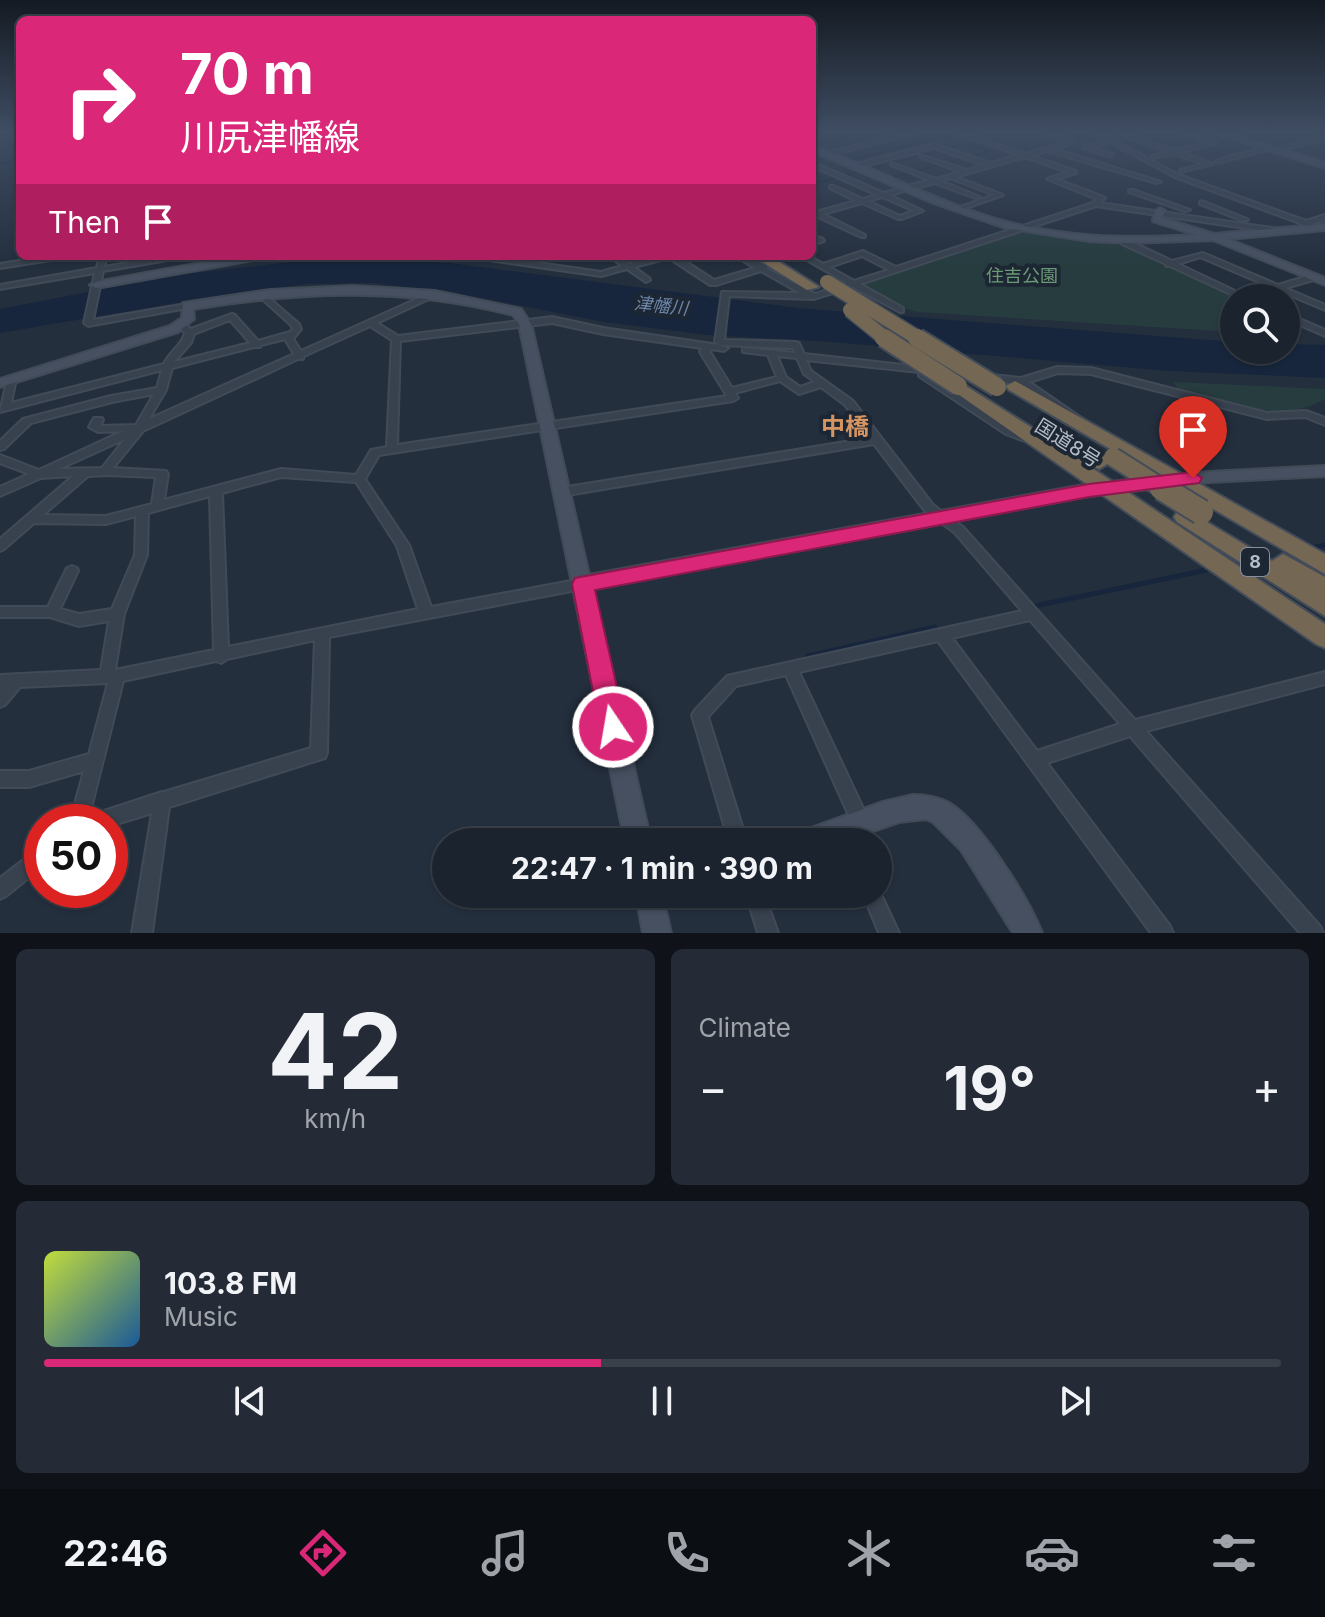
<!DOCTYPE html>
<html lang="en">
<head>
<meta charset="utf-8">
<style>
  body { margin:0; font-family:Inter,"Noto Sans JP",sans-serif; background:#242b36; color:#f1f3f6; height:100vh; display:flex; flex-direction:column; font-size:30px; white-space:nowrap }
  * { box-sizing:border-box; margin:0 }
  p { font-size:26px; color:#a0a4aa }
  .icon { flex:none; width:44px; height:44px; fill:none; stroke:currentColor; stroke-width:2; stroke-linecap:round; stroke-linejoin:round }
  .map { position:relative; height:933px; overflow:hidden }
  .sheet { display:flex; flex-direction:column; gap:16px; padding:16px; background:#0f1319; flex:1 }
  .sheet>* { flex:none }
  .guide { position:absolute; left:16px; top:16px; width:800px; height:244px; border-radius:12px; box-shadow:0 2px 6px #0004,0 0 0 2px #39404a; background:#db2777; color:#fff; overflow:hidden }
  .tools { position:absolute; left:1220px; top:284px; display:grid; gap:16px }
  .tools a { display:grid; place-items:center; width:80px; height:80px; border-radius:50%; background:#1b232e; box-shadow:0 2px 6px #0004,0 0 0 2px #39404a; font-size:40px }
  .speed { position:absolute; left:24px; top:804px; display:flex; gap:16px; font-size:40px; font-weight:700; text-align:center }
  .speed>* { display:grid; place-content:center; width:104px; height:104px; border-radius:50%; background:#1b232e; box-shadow:0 2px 6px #0004,0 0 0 2px #39404a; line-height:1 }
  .speed .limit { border:12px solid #d22; background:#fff; color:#111 }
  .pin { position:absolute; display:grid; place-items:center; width:68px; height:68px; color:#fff; margin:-82px -34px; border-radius:50% 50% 50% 0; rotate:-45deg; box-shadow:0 0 8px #0007 }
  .pin .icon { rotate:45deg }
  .me { position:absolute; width:88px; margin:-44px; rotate:348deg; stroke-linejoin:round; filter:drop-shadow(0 0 6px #0008) }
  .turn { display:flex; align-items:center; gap:28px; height:168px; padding:0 32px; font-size:36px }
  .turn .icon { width:104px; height:104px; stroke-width:2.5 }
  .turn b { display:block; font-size:56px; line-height:68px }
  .then { display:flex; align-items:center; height:76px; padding:0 32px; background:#0003; gap:16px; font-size:30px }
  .big { font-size:60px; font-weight:700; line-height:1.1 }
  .sheet .tile { flex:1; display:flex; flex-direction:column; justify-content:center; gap:12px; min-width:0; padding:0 28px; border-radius:12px; background:#242b36 }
  .sheet .dial { align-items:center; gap:0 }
  .dial b { font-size:104px; line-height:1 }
  .song { display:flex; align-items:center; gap:24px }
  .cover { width:96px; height:96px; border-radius:12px; background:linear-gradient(135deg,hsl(70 70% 55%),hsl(210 70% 35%)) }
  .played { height:8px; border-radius:4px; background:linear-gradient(90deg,#db2777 45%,#39404a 45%) }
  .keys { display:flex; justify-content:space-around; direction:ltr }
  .heat { display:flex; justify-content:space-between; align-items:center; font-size:44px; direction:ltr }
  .sheet .tiles { flex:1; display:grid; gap:16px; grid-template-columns:1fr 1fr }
  .tile:last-child { grid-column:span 2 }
  .trip { position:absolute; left:432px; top:828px; width:460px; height:80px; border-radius:40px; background:#1b232e; box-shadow:0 2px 6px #0004,0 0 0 2px #39404a; font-weight:700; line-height:80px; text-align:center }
  .menu { display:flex; height:128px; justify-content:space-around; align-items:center; background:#0b0e12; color:#a0a4aa }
  .menu .icon { width:56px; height:56px }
  .menu .active { color:#db2777 }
  .menu b { font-size:36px; color:#f1f3f6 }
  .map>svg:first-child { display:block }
  .green { fill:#263c3f }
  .water { fill:#17263c }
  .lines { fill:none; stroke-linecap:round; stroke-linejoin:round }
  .stream-far1 { stroke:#17263c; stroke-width:2 }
  .stream { stroke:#17263c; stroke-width:5 }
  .street-casing { stroke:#414a57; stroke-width:4 }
  .secondary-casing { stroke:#414a57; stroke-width:4 }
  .highway-casing { stroke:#434c59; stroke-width:4 }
  .street { fill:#38414e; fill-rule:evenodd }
  .secondary { fill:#465061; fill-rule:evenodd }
  .highway { fill:#746855; fill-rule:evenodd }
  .highway-bridge-far2-casing { stroke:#434c59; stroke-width:17; stroke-linecap:butt }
  .highway-bridge-far1-casing { stroke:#434c59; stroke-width:22; stroke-linecap:butt }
  .highway-bridge-casing { stroke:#434c59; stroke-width:28; stroke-linecap:butt }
  .highway-bridge-far2 { stroke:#746855; stroke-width:14 }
  .highway-bridge-far1 { stroke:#746855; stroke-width:18 }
  .highway-bridge { stroke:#746855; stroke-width:24 }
  .route { fill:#db2777; stroke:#8e194d; stroke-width:2 }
  .labels { text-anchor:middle; stroke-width:8; stroke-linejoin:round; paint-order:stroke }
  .far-park-label { font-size:18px; fill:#6b9a76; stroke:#1d2633 }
  .far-water-label { font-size:18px; font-style:italic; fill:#6d86a8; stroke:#1d2633 }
  .shield { fill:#1d2633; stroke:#878f9c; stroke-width:2 }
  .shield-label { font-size:18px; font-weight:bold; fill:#b4bcc9 }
  .street-label { font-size:20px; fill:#b4bcc9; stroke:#1d2633 }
  .quarter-label { font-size:24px; font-weight:bold; fill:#d59563; stroke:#1d2633 }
</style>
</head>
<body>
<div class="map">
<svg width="1325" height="933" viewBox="0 0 1325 933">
  <rect width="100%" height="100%" fill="#242f3e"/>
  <g class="green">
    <polygon points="1020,232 1125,246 1241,298 1234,298 1234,332 918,312 902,308 862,285"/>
    <path d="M1173,382L1325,389V399C1279,425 1228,403 1180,391Z"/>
  </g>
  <polygon class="water" points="335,257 449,263 798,308 1234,342 1234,350 1286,350 1286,344 1325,345 1325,378 1169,371 831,342 707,335 604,322 451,292 372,283 307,284 229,294 0,333 0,309 176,275"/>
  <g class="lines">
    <g class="stream-far1">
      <polyline points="969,143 990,151 969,157"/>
      <polyline points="813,145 863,133"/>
      <polyline points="946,149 977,141"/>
      <polyline points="812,157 819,155"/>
      <polyline points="850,160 956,134"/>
      <polyline points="0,163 20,161"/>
      <polyline points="946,163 964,158"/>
      <polyline points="870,169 943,150"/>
      <polyline points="916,171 941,164"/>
      <polyline points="842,176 859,172"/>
      <polyline points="895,176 909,173"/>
      <polyline points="812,184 835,178"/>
    </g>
    <g class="stream">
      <polyline points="1312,548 1325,545"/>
      <polyline points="1035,606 1207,570"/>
      <polyline points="808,656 935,627"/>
    </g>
    <defs>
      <g id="street">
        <polygon points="905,133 915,133 827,156 824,154"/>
        <path d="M956,133H964L1025,154L1067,142L1045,133H1053L1076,142L1054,149L1161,182L1156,183L1048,151L1031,156L1076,171V173L1056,179L1104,197L1105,198L1100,203L1279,229L1282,231L1279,233L1096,206L860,284L903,308V312H900L853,287L813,299L729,296L724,340L796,342L799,343L804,354L1021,378L1057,367L1091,368L1267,413L1306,411L1325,418V425L1305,417L1267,419L1091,374L1058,373L1029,382L1087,422L1088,424L1083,427L1019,384L927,373L1014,430L1034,438L1035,440L1030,443L1006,434L919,376V372L806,360L811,371L853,401L933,505L963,527L1135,720L1325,672V684L1146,731L1320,926L1323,933H1300L1130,736L1047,763L1170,926L1173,933H1151L938,641L799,672L870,823L867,829L861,832L855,829L786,675L736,686L708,717L747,842H729L692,715L695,710L727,676L1022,611L955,533L925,511L874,444L561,496L555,492L561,488L870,438L845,405L821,387L799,394L780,381L735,393L738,398L733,401L379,455L365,479L409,545L431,607L582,579L587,580L589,584L587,588L582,589L329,637L327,753L325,758L169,807L152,933H132L152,813L110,826V822H70L84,771L29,787H0V771H29L89,754L108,683L20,687L5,705L0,707V675L101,670L109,621L79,626L50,617H0V607H48L67,568L72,566L77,568L78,571L60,609L79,614L112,609L135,555L136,516L106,524L34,523L4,549L0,551V539L73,476L41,478L0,496V487L29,474L0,463V455L39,470L123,431L98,432L89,427L94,418H102L103,420L100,426L136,425L154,394L112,402L31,423L4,449L0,450V441L23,419L111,396L157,388L162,370L0,412L8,377H14L16,379L11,403L164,364C169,352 182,346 185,333L177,325L181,322L191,329L232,314L235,315L258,341L290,332L293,329L291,325L259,296L258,294L262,292L299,324L301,329L293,339L301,351L430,293H433V297L377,323L398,336L552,317L603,328L719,345L715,342L722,292L800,293L761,271L716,285H710L669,258L634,267L649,278L650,280L646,282L627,269L601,276L474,258L470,256H490L601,272L622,266L609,256H618L629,264L659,256H677L714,280L755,268L735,256H744L767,266V269L813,293L816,294L847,283L800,256H809L823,264L863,251L896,267L1093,203L1097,199L1047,179L1068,172L1025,157L956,177L1003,195L960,210L955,209L994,195L950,178L941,181L980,197L975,198L935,183L889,195L923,211L902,219H898L862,203L823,214L865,235V237H861L816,216L812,217V213L856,201L830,188V186H834L863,199L877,195L812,166V162L884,193L929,180L891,165V163L936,179L960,172L920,157V155L967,170L984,165L934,148L855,168L853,167V165L934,144L990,163L1019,155ZM883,197L914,211L900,216L868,201ZM862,256L889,270L854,281L829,267ZM230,320L250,343L174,362L191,343L194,334ZM552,323L603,334L702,348L700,352L727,396L397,445L400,341ZM370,326L392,340L387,447L371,450L356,475L281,469L164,500L168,474L166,471L113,468L143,431L298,359H303L304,356ZM285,339L294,354L149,419L166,390L172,368L254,347H260L261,345ZM719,345L793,348L795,353L743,348V352L768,355L777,377L732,388L710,352L711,349L724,351L728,348ZM777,356L797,358L804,374L815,382L800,387L786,377ZM125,439L102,468L59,469ZM108,475L156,477L152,504L106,516L43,515L88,476ZM281,477L356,482L397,546L418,609L228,647L222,493ZM210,496L214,650L115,670L124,614L147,555L148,513ZM1030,620L1120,724L1037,751L952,638ZM315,640L311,748L164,792H162L89,816L123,681L216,661L221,663L227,659Z"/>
        <polygon points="1094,133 1101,133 1115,139 1115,141 1179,175 1306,221 1325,215 1325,219 1312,224 1321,228 1316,229 1175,177 1110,142 1091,147 1113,154 1111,157 1083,148 1083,146 1106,140"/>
        <polygon points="1116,133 1124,133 1175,150 1208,143 1182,133 1190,133 1217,143 1181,152 1213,164 1180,172 1180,170 1204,164 1175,154 1152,158 1152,156 1169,152"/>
        <polygon points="1325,135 1325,139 1273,152 1270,150"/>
        <polygon points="1268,146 1270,149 1218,163 1215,161"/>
        <polygon points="1129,190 1133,190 1190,210 1185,211 1129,192"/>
        <polygon points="1202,201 1247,219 1248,220 1243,221 1200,204 1200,202"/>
        <polygon points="812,235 823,239 824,241 812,245 813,240"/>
        <polygon points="1122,240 1128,240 1172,261 1203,253 1278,285 1311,275 1317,275 1317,279 1285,288 1325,305 1325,310 1200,257 1178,264 1250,298 1239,298 1170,266 1166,266 1166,264 1122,244"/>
        <polygon points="50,256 68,256 64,258 0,268 0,264"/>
        <polygon points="99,256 107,256 104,267 167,256 184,256 180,258 103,271 93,320 187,304 191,306 187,308 88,326 84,323 95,273 0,289 0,285 97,268"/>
        <polygon points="1286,313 1325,330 1325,336 1286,319"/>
        <polygon points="42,847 42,867 6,896 0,899 0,878 36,850"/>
        <polygon points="878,888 899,933 879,933 863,894 878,894"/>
        <polygon points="746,894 764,894 778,933 758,933"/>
      </g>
      <g id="secondary">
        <polygon points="812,133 825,133 812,138"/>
        <polygon points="1212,133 1226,133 1325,162 1325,168"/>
        <path d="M812,146C872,166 928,198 989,217C1056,238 1127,239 1197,235L1153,221L1155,211L1160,208L1165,211L1162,218L1214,234L1325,224V230L1228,239L1325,278V285L1213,240L1128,243L1089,241L1006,228L931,202L812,151Z"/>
        <polygon points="240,256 263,256 258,259 96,288 90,285 96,282"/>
        <path d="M353,286L435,291L521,309L531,324L589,575L1089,484L1209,472L1325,466V476L1209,482L1089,496L593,589L651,842H625L519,324L513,315C406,287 301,291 193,309L194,319L178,332L0,387V379L170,326L182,318L183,303L270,290Z"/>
        <path d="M913,795C926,795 937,797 949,803C981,822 1028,898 1042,933H1013L961,850L933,822L926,819L899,822L841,842H796L800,833L809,829L883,802Z"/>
        <polygon points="636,894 662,894 671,933 643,933"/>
      </g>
      <g id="highway">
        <polygon points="753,256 770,256 819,287 807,290"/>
        <polygon points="958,381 1045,436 1045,429 1059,429 1106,458 1109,463 1099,469 1083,462 1325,624 1325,648 1316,644 952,390 949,386"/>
        <polygon points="1015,381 1325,554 1325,574 1009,390 1006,386"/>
        <polygon points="1185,509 1272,561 1283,554 1325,577 1325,616 1177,522 1174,517 1177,512"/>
      </g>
    </defs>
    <use href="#street" class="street-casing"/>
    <use href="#secondary" class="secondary-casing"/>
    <use href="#highway" class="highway-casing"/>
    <use href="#street" class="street"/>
    <use href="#secondary" class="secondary"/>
    <use href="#highway" class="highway"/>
    <defs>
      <g id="highway-bridge-far2">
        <polyline points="827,282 921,340"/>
        <polyline points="850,310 887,340"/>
      </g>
      <g id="highway-bridge-far1">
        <polyline points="884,338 958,386"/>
        <polyline points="917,338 997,387"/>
        <polyline points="1113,457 1165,490"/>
      </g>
      <polyline id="highway-bridge" points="1162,488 1201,512"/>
    </defs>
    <use href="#highway-bridge-far2" class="highway-bridge-far2-casing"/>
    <use href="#highway-bridge-far1" class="highway-bridge-far1-casing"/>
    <use href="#highway-bridge" class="highway-bridge-casing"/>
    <use href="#highway-bridge-far2" class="highway-bridge-far2"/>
    <use href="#highway-bridge-far1" class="highway-bridge-far1"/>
    <use href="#highway-bridge" class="highway-bridge"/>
  </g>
  <linearGradient id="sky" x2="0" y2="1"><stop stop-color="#141a22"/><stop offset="0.5" stop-color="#3f4d63"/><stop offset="1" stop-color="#3f4d63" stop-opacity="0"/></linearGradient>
  <rect width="1325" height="264" fill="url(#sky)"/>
  <polygon class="route" points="1193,472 1202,478 1199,483 1089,497 595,590 626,727 622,735 613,739 604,735 600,727 572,584 575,578 1089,484"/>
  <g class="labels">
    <g class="far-park-label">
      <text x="1022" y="282">住吉公園</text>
    </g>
    <g class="far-water-label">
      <text transform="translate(661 306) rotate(6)" y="6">津幡川</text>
    </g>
    <rect class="shield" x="1241" y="548" width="28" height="28" rx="6"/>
    <g class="shield-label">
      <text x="1255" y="568">8</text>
    </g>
    <g class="street-label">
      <text transform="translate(1068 443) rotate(32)" y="7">国道8号</text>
    </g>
    <g class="quarter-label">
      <text x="845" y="435">中橋</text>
    </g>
  </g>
</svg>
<div class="tools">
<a><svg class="icon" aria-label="search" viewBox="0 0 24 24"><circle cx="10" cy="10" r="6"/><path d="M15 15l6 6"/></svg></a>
</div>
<div class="speed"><div class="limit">50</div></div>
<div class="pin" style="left:1193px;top:478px;background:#d93025"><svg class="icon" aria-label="arrive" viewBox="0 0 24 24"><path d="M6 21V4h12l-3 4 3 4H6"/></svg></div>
<svg class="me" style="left:613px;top:727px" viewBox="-20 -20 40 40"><circle r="17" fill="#db2777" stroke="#fff" stroke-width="3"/><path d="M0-11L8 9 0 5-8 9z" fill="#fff"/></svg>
<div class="trip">22:47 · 1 min · 390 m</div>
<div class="guide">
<div class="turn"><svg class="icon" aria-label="right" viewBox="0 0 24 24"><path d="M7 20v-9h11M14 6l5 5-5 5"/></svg><div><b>70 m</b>川尻津幡線</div></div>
<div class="then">Then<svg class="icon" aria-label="arrive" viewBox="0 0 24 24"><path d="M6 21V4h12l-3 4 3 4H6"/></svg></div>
</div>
</div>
<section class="sheet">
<div class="tiles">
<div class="tile dial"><b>42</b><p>km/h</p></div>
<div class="tile"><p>Climate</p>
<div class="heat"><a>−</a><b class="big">19°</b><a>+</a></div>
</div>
<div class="tile">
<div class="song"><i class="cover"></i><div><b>103.8 FM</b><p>Music</p></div></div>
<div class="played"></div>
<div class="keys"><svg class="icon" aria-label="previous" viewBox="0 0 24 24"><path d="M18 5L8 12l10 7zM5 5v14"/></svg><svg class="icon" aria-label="pause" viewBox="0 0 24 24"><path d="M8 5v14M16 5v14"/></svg><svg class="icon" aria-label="next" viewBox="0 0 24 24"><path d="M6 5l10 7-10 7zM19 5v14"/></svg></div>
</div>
</div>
</section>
<nav class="menu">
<b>22:46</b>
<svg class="icon active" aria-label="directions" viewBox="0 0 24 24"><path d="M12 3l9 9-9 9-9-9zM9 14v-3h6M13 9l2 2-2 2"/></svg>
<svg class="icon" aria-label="music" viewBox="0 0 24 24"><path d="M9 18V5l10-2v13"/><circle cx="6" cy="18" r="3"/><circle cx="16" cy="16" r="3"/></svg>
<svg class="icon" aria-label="phone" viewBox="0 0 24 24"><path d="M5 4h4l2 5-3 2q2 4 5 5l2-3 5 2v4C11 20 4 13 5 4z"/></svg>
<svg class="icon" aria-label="climate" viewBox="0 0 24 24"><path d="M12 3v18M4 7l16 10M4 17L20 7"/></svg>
<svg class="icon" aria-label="car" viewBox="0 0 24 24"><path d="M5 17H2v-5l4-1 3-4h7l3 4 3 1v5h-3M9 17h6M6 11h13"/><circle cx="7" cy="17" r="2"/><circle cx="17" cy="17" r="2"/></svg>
<svg class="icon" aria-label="filters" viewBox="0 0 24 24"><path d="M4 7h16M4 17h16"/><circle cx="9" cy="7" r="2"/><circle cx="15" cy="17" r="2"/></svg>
</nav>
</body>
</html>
